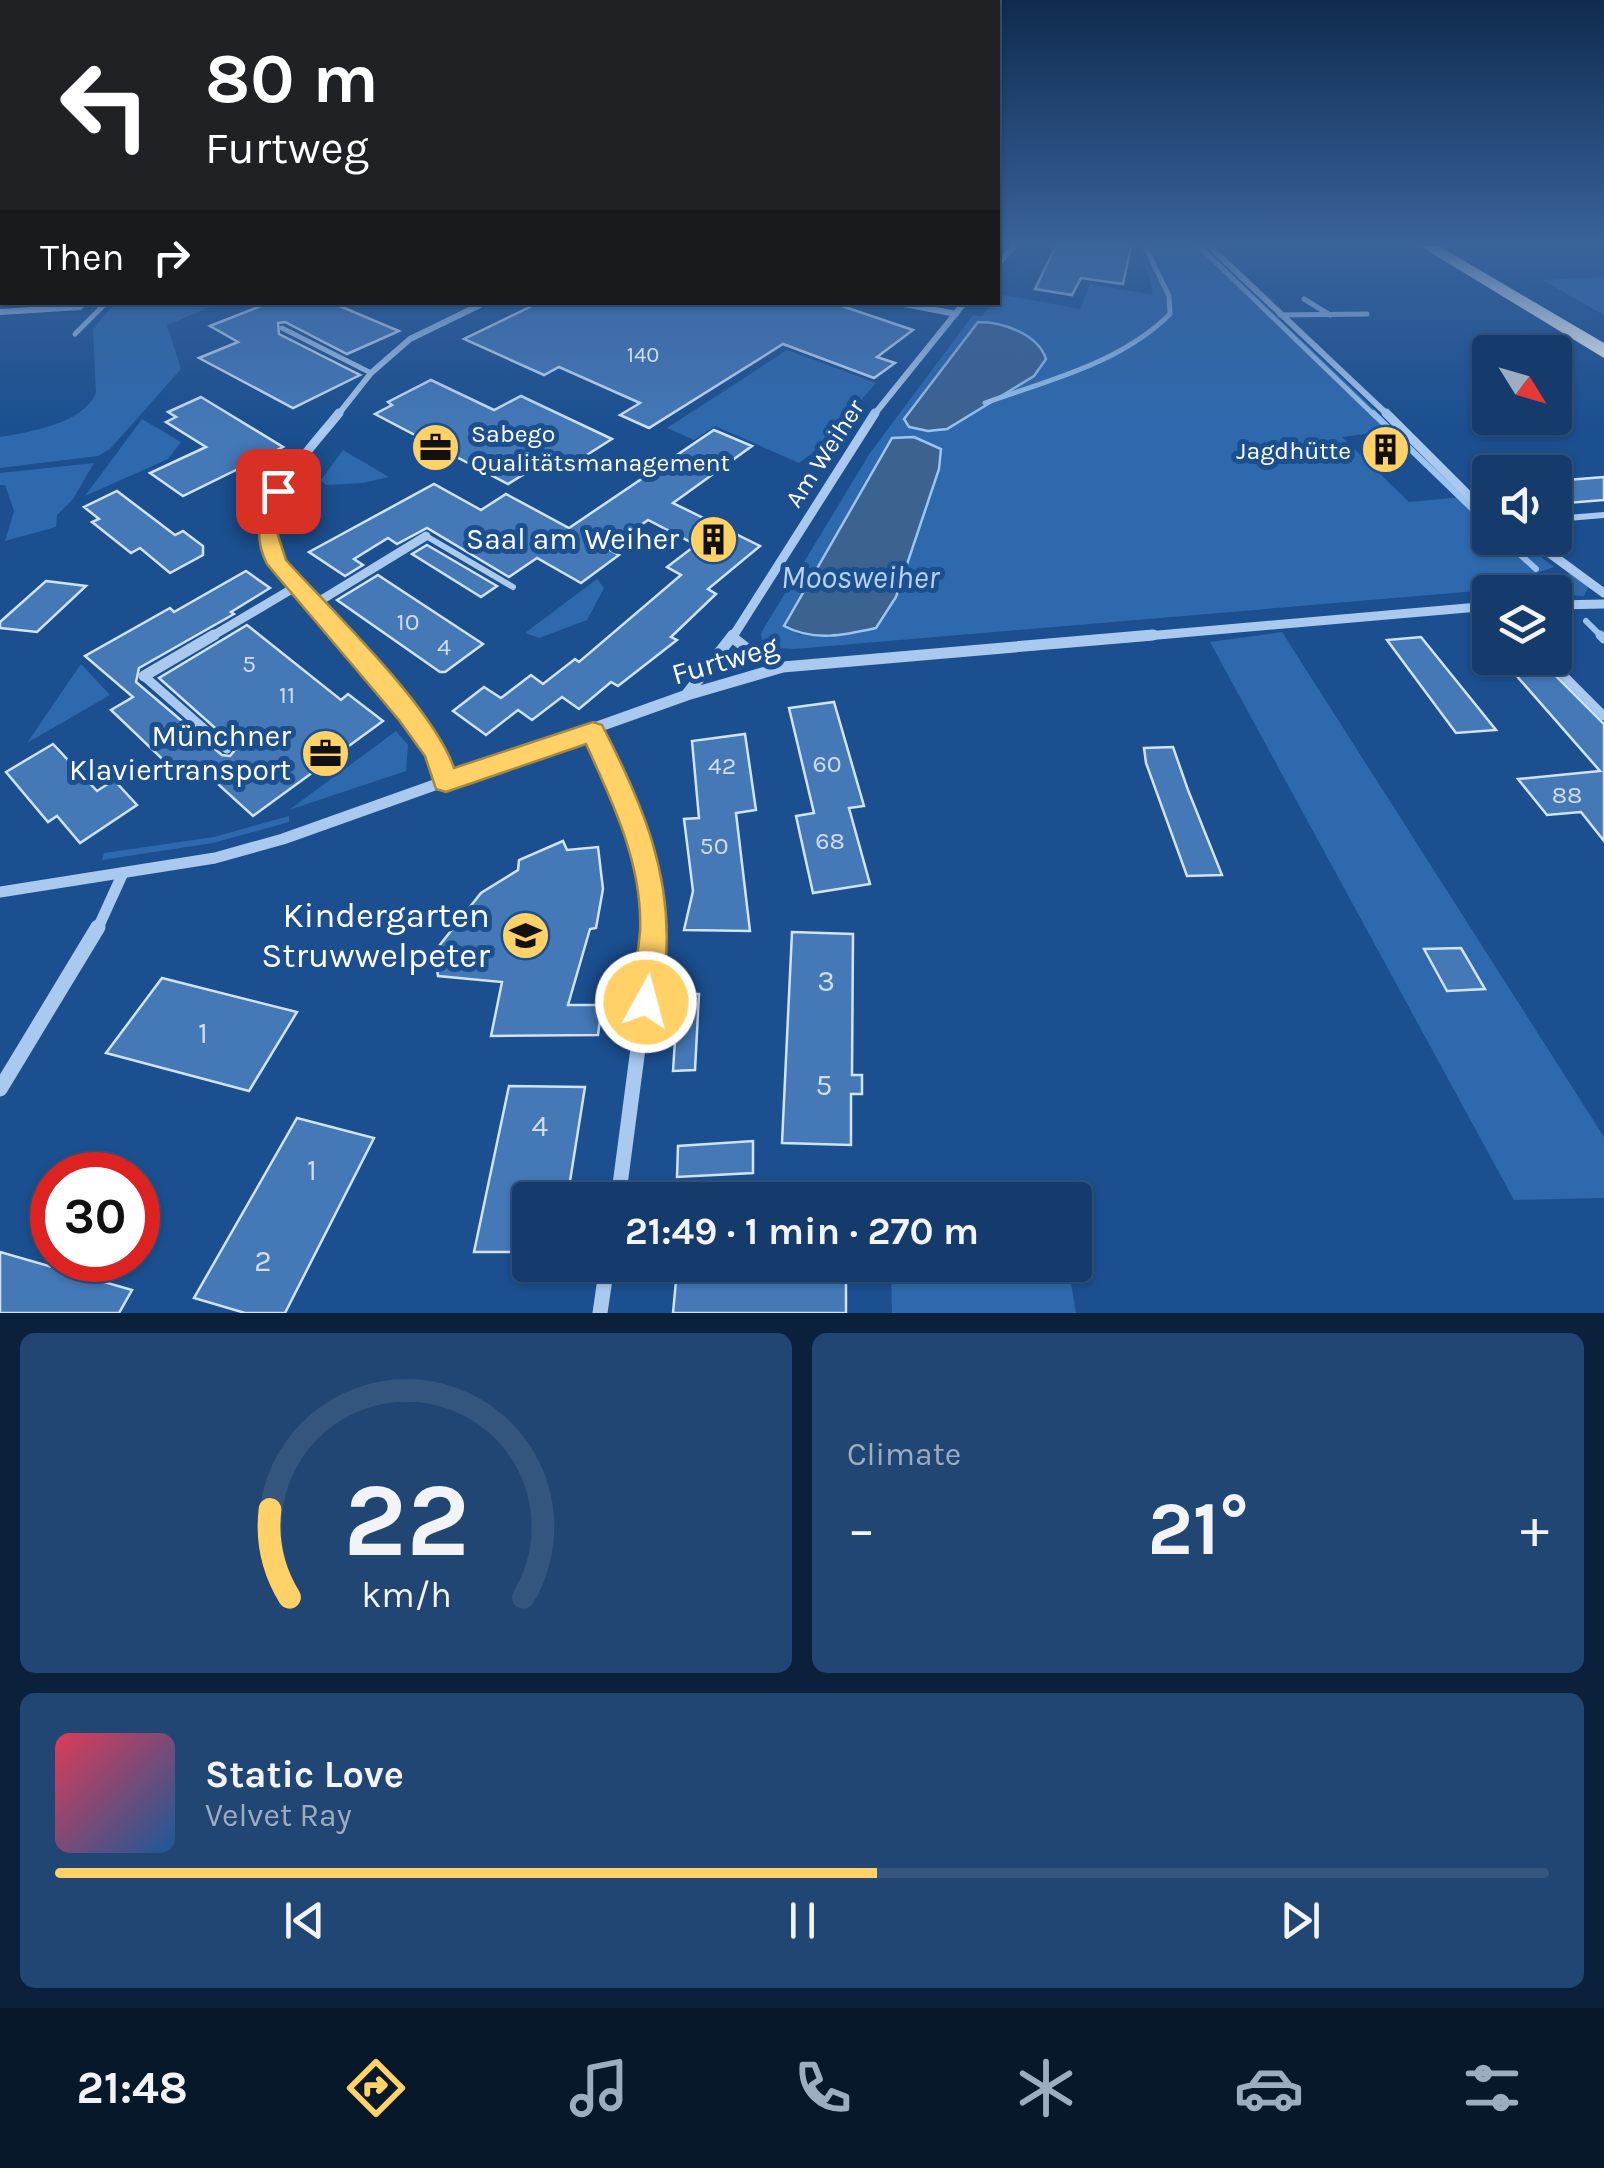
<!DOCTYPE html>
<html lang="en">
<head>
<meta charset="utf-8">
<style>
  body { margin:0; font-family:Karla,sans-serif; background:#214673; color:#f1f3f6; height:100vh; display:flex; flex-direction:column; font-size:38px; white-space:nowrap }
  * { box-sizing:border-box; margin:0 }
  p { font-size:32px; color:#9dadc1 }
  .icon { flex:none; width:55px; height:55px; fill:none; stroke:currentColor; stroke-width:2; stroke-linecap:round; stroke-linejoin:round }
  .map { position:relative; height:1313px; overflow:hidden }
  .side { display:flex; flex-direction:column; gap:20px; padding:20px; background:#0b203b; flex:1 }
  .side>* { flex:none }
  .guide { position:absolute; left:0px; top:0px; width:1000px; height:305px; box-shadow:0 2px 8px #0004,0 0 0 2px #33557e; background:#202124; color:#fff; overflow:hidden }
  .needle { width:65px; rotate:127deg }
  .buttons { position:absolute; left:1472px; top:335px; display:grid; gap:20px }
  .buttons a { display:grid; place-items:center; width:100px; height:100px; border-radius:10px; background:#143b6b; box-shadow:0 2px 8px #0004,0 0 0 2px #33557e; font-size:50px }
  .speed { position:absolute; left:30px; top:1152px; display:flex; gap:20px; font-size:50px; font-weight:700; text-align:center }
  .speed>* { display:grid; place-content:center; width:130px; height:130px; border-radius:50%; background:#143b6b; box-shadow:0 2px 8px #0004,0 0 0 2px #33557e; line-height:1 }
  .speed .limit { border:15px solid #d22; background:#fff; color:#111 }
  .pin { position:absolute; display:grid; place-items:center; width:85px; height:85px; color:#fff; margin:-42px; border-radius:20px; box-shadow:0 5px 15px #0006 }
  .me { position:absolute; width:110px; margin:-55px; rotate:7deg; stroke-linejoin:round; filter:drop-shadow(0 0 8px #0008) }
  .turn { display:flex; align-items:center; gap:35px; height:210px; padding:0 40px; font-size:45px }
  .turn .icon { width:130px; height:130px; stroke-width:2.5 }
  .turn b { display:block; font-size:70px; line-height:85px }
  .then { display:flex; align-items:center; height:95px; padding:0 40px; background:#0003; gap:20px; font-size:38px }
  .big { font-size:75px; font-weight:700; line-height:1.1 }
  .side .widget { flex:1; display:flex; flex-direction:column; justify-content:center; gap:15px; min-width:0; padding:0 35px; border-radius:15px; background:#214673 }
  .side .dial { align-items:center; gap:0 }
  .dial svg { height:260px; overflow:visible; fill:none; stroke:#33557e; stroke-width:7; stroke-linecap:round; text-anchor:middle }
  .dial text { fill:#f1f3f6; stroke:none }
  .song { display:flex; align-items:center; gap:30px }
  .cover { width:120px; height:120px; border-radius:15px; background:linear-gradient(135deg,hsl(350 70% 55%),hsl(210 70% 35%)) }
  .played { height:10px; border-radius:5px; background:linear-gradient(90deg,#ffd166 55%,#33557e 55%) }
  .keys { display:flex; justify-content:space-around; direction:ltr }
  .heat { display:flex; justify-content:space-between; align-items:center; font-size:55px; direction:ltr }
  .side .tiles { flex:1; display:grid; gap:20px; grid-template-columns:1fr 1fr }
  .widget:last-child { grid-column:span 2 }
  .trip { position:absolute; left:512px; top:1182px; width:580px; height:100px; border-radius:10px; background:#143b6b; box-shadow:0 2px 8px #0004,0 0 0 2px #33557e; font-weight:700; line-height:100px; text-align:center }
  .tabs { display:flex; height:160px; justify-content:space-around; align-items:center; background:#08182b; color:#9dadc1 }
  .tabs .icon { width:70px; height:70px }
  .tabs .selected { color:#ffd166 }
  .tabs b { font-size:45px; color:#f1f3f6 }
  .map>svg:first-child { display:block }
  .green { fill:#2e69ad; fill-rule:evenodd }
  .water { fill:#3c6290; stroke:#9cc4f0; stroke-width:2.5 }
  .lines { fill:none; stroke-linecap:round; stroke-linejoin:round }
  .stream-far2 { stroke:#9cc4f0; stroke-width:5 }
  .stream-far1 { stroke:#9cc4f0; stroke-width:6 }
  .stream { stroke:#9cc4f0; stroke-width:9 }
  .building { fill:#4478b7; stroke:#cfe3fa; stroke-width:2.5 }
  .lane-far2 { stroke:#a9c9ee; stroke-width:5 }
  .lane-far1 { stroke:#a9c9ee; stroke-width:6 }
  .lane { stroke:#a9c9ee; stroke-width:9 }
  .street-far3 { stroke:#a9c9ee; stroke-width:6 }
  .street-far2 { stroke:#a9c9ee; stroke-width:9 }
  .street-far1 { stroke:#a9c9ee; stroke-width:11 }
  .street { stroke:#a9c9ee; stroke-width:15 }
  .highway { fill:#fff; fill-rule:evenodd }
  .route { fill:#ffd166; stroke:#a68842; stroke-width:2.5 }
  .labels { text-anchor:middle; stroke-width:10; stroke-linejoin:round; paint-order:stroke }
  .far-number-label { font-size:22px; fill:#d0dded }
  .far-poi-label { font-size:25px; fill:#fff; stroke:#1b4f8f; text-anchor:start }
  .far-street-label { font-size:25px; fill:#fff; stroke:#1b4f8f }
  .number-label { font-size:25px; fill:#d0dded }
  .poi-label { font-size:30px; fill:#fff; stroke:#1b4f8f; text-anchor:end }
  .street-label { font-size:30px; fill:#fff; stroke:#1b4f8f }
  .near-number-label { font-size:30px; fill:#d0dded }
  .water-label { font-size:32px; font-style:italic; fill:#b5d3f5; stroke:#1b4f8f }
  .near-poi-label { font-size:35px; fill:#fff; stroke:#1b4f8f; text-anchor:end }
</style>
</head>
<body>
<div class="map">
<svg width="1604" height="1313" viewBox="0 0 1604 1313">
  <rect width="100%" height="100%" fill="#1b4f8f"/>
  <g class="green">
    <path d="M1141,246H1203L1396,430L1342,437L1409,502L1464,497L1490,517V538H1516L1554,567L1489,590L794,649L774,648L762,642L761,633L870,453L973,315L982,316L992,303L998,302V294L1080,309L1090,284L1153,295ZM993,322L1024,334L1043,349L1034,376L947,429L928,431L909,427ZM941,449L939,469L896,597L800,635L785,626Z"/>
    <polygon points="1604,277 1604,315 1542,280"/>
    <path d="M128,303H220L167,325L181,369L110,449L98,456L0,468V437C29,432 83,424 96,393L93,329L111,308Z"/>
    <polygon points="787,350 876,383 817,450 799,463 715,426 694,440 667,428"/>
    <polygon points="142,419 181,442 168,459 85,496"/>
    <polygon points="343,450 389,477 363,483 326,485 321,480"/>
    <polygon points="94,463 73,499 57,515 56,527 5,541 14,511 5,485 0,485 0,473"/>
    <polygon points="1573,573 1589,586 1584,596 1510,592"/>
    <polygon points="597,579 604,588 587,620 539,638 525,633"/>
    <polygon points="1282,632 1604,1137 1604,1198 1514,1200 1210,642"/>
    <polygon points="81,664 110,695 27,743"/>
    <polygon points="396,731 408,745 406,771 289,810"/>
    <polygon points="289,816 289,822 213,843 102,860 104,853 214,837"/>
    <polygon points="891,1265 1068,1265 1076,1313 892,1313"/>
  </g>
  <g class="water">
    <path d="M978,322C1003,322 1038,334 1046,359L1034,376L947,429L928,431L909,427L904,419Z"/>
    <path d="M914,437L941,449L939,469L896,597L876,628C845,635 814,642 784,626L892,438Z"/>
  </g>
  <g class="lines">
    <g class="stream-far2">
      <polyline points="1199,246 1375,416"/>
      <path d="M985,403C1049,380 1121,363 1170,314L1169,296L1145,246"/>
    </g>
    <g class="stream-far1">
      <polyline points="1373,413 1490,526"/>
      <polyline points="1502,538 1536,569"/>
      <polyline points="1549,582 1561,595"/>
      <polyline points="1586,621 1603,638"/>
    </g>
    <polyline class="stream" points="1600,635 1604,639"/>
  </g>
  <g class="building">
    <polygon points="1056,246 1131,246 1123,284 1081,278 1072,295 1035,289"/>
    <polygon points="271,302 330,302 399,331 347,354 285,322 278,323 279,334 360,375 293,408 199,358 238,342 210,326"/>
    <polygon points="540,302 830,302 913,330 877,357 895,363 874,378 783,344 649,428 620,415 640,403 559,367 544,375 464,339"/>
    <polygon points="431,380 494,410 521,396 612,439 574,463 557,454 508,484 375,414 392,405 388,402"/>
    <polygon points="201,397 283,447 183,496 150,473 206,447 166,422 176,417 168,412"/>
    <polygon points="714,430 752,446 673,503 760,546 708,589 716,594 671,637 677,640 618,686 611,682 579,709 562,697 532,720 518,710 486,735 453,711 484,687 501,698 531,675 543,684 575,659 579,662 681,575 667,567 696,545 648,520 608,549 619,555 581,583 537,558 509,577 427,528 397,544 388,538 354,559 363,565 345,576 309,552 434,484 481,510 506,494 569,528"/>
    <polygon points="1604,477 1604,500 1555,504 1555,481"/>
    <polygon points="117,491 175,535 183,531 203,546 203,555 170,573 140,548 131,553 92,522 99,519 84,507"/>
    <polygon points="427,545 497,586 481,597 412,554"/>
    <polygon points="246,571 270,588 231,612 234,614 139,668 136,682 222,755 230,756 235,750 232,743 159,678 247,625 341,700 348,694 383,721 253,816 196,764 179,775 111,710 133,697 85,656 170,608 174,612"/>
    <polygon points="378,575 387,581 483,644 445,672 440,672 337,600"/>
    <polygon points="46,581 86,586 37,632 0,628 0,622"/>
    <polygon points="1421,637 1496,730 1456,733 1387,640"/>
    <polygon points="1501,658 1538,658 1604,724 1604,841 1581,812 1547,815 1518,779 1600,771"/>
    <polygon points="834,702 864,806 849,808 870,884 813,893 796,816 814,813 789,708"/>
    <polygon points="745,734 756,810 736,813 750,931 684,930 693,891 684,819 699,818 692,741"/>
    <polygon points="53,744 97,791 114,780 137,805 80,843 57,816 48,822 6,772"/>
    <polygon points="1173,747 1188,790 1222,875 1187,876 1146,763 1144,748"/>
    <polygon points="563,841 567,850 598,847 603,889 596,928 590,929 568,1005 602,1005 598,1035 491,1036 502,982 438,976 436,963 443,949 439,946 481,893 518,870 519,860"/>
    <polygon points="792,932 853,934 852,1075 862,1075 862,1094 851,1094 851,1145 782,1143"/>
    <polygon points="1461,948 1485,989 1447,991 1424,949"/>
    <polygon points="162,978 297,1012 249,1091 106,1053"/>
    <polygon points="678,994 699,994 695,1070 673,1071"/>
    <polygon points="509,1086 585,1087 567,1200 530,1200 530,1252 474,1252"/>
    <polygon points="297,1118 374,1138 285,1313 245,1313 194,1298"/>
    <polygon points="753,1141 753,1173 677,1177 678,1146"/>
    <polygon points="0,1252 132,1290 119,1313 0,1313"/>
    <polygon points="677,1270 846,1275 846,1313 673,1313"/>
  </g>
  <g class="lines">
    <g class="lane-far2">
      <polyline points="1304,299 1330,315"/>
      <polyline points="1280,315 1367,314"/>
      <polyline points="282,328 371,373"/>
      <polyline points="75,334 107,302"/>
    </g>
    <g class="lane-far1">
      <polyline points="1555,519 1604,515"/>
      <polyline points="426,536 513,587"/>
    </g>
    <g class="lane">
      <polyline points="1546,658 1604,716"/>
      <polyline points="144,676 227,749"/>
    </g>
    <g class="street-far3">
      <polyline points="1209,246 1389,416"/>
      <polyline points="998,264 1014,246"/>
      <polyline points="894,302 956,314"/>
      <polyline points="0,312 80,307 84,302"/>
      <polyline points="337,416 371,373 410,339 486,302"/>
      <polyline points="873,416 965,302"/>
    </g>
    <g class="street-far2">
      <path d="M339,413C314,445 255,503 269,546C278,576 321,614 342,638"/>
      <polyline points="1386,413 1473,500 1490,511"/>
      <polyline points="1529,538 1604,593"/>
      <polyline points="313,605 426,536"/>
      <polyline points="1555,605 1604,604"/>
      <polyline points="209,638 297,586"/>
      <polyline points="732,638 875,413"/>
      <polyline points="1124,638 1490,606"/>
    </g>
    <g class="street-far1">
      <path d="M340,635C380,680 426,724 446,781"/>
      <polyline points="732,637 759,658 782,667"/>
      <polyline points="144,676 214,635"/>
      <polyline points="687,694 733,635"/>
      <path d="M593,732C627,806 646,847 654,930"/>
      <polyline points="0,892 215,858 283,839 687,695 783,667 1153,635"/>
      <polyline points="97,930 123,873"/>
    </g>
    <g class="street">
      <polyline points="0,1089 98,927"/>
      <polyline points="618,1200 654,927"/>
      <polyline points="600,1313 607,1265"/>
    </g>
    <polygon class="highway" points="1420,246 1439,246 1604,343 1604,358"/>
  </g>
  <linearGradient id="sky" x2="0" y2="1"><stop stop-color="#0f2b4f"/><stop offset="0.57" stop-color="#39639b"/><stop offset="1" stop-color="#39639b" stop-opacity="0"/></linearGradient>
  <rect width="1604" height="429" fill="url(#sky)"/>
  <path class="route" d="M278,485L288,491L276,529L286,560C332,611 433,707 454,768L593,722L602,725C642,802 675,879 665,968C663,984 663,999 656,1013L646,1018L635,1013L630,1002C633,979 638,955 640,932C643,865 613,803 586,744L446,792L436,789L425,756L399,720L267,564C253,536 260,519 269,491Z"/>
  <defs>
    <symbol id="office-disc" viewBox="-11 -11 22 22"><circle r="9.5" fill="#ffd166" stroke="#1b4f8f"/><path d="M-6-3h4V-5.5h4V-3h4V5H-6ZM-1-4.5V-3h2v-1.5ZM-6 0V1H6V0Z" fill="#111"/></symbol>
    <symbol id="building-disc" viewBox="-11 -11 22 22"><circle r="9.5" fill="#ffd166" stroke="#1b4f8f"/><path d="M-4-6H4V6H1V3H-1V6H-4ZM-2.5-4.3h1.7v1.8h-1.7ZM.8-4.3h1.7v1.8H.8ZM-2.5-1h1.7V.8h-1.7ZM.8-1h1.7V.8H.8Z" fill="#111"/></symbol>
    <symbol id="school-disc" viewBox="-11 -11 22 22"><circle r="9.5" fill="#ffd166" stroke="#1b4f8f"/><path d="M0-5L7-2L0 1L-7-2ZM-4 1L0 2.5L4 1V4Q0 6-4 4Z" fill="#111"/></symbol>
  </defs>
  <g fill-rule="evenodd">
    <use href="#office-disc" x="408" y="420" width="55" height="55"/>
    <use href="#building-disc" x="1358" y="422" width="55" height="55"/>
    <use href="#building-disc" x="686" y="512" width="55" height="55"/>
    <use href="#office-disc" x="298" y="726" width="55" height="55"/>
    <use href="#school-disc" x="498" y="908" width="55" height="55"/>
  </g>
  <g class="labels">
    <g class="far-number-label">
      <text x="643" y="362">140</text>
    </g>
    <g class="far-poi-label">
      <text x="471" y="442">Sabego<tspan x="471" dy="29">Qualitätsmanagement</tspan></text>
      <text x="1351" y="459" text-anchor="end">Jagdhütte</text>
    </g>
    <g class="far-street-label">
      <text transform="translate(824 453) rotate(-57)" y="9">Am Weiher</text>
    </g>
    <g class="number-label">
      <text x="408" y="630">10</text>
      <text x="444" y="655">4</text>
      <text x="249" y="672">5</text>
      <text x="287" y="703">11</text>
      <text x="827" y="772">60</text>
      <text x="722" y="774">42</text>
      <text x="1567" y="803">88</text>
      <text x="830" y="849">68</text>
      <text x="714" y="854">50</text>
    </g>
    <g class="poi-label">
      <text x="679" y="549">Saal am Weiher</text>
      <text x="291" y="746">Münchner<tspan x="291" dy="34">Klaviertransport</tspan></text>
    </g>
    <g class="street-label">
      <text transform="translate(725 660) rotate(-16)" y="10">Furtweg</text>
    </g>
    <g class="near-number-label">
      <text x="826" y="991">3</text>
      <text x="203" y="1043">1</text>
      <text x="824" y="1095">5</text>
      <text x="540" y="1136">4</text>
      <text x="312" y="1180">1</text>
      <text x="263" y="1271">2</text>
    </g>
    <g class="water-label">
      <text x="860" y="588">Moosweiher</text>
    </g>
    <g class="near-poi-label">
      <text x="490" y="927">Kindergarten<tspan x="490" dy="40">Struwwelpeter</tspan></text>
    </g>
  </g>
</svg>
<div class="buttons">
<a><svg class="needle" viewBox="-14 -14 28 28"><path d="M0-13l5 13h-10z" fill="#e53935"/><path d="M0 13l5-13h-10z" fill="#9dadc1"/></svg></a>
<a><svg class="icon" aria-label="sound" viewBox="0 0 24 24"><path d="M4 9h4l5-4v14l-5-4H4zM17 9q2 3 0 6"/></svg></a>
<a><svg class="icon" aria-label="layers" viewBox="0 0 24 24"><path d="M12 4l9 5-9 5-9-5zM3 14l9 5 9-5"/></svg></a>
</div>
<div class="speed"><div class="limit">30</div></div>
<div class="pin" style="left:278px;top:491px;background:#d93025"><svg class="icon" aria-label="arrive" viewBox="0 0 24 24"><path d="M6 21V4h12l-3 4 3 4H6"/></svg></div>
<svg class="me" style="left:646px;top:1002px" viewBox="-20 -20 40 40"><circle r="17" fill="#ffd166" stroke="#fff" stroke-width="3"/><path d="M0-11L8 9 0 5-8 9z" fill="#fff"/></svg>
<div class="trip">21:49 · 1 min · 270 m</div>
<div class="guide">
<div class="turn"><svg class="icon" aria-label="left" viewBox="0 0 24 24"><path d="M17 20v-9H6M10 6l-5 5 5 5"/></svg><div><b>80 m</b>Furtweg</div></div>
<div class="then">Then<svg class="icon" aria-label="right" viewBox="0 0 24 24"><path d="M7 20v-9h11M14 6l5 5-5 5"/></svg></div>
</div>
</div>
<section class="side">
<div class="tiles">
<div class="widget dial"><svg viewBox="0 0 100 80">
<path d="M14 69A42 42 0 1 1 86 69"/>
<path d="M14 69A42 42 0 0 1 8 42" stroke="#ffd166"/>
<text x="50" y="56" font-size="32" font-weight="700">22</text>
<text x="50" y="72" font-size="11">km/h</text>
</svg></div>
<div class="widget"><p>Climate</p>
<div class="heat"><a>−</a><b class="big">21°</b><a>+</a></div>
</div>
<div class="widget">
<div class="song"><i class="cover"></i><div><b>Static Love</b><p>Velvet Ray</p></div></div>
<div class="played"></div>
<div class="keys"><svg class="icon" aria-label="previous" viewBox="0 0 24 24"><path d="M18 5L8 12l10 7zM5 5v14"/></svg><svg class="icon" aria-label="pause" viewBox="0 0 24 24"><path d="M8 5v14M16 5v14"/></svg><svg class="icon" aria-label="next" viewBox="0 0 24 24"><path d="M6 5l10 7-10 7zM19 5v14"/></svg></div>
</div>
</div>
</section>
<nav class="tabs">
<b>21:48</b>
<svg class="icon selected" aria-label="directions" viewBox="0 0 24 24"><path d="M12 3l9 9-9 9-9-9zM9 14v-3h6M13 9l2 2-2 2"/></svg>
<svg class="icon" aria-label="music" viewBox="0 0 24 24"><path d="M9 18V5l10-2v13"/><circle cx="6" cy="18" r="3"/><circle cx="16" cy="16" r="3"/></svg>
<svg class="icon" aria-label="phone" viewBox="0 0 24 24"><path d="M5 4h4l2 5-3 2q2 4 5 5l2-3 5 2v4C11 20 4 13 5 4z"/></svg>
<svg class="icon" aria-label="climate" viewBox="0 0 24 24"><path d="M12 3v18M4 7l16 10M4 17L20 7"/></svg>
<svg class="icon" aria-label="car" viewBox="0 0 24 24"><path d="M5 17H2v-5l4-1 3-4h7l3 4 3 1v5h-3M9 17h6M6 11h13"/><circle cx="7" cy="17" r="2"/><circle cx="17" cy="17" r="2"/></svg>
<svg class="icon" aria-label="filters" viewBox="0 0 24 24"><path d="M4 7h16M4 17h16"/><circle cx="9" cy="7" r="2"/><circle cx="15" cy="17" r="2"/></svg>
</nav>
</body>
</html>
